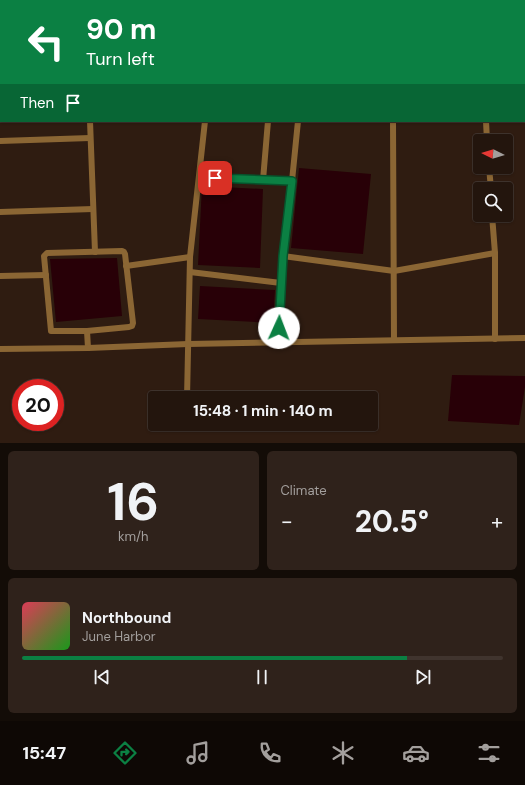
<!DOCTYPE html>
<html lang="en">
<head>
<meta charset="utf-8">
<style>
  body { margin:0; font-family:"DM Sans",sans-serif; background:#2f221b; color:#f1f3f6; height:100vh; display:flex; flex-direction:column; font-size:15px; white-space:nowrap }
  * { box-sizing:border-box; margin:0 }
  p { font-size:13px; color:#a39f9d }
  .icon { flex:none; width:22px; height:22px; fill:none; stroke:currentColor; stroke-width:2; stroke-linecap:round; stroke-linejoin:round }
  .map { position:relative; height:443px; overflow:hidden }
  .details { display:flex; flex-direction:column; gap:8px; padding:8px; background:#130c07; flex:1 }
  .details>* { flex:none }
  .guide { position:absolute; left:0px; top:0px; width:525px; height:122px; box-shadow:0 1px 3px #0004,0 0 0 1px #40342e; background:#0b8043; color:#fff; overflow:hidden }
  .needle { width:26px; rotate:275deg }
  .fabs { position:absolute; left:473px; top:134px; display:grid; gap:8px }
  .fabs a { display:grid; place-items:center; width:40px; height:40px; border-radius:4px; background:#23150d; box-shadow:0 1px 3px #0004,0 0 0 1px #40342e; font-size:20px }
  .speed { position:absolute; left:12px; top:379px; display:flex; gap:8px; font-size:20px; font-weight:700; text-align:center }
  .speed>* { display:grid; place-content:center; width:52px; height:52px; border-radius:50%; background:#23150d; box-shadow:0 1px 3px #0004,0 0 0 1px #40342e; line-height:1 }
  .speed .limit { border:6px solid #d22; background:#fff; color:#111 }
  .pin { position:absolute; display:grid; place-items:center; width:34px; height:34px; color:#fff; margin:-17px; border-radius:8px; box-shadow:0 2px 6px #0006 }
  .me { position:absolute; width:44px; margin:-22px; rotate:2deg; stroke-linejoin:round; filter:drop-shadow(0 0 3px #0008) }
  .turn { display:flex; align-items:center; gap:14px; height:84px; padding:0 20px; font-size:18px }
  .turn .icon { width:52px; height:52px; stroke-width:2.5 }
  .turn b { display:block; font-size:28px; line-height:34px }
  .then { display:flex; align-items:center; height:38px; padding:0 20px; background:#0003; gap:8px; font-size:15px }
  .big { font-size:30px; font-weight:700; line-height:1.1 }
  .details .card { flex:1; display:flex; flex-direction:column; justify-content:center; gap:6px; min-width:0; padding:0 14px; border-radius:6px; background:#2f221b }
  .details .dial { align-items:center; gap:0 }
  .dial b { font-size:52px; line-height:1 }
  .song { display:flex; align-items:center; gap:12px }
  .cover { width:48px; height:48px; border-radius:6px; background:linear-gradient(135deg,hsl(350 70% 55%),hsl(120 70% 35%)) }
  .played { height:4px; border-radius:2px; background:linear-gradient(90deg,#0b8043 80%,#40342e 80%) }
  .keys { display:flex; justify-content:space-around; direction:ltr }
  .heat { display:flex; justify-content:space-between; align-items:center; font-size:22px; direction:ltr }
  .details .tiles { flex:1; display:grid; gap:8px; grid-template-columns:1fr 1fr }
  .card:last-child { grid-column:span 2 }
  .trip { position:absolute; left:148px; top:391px; width:230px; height:40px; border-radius:4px; background:#23150d; box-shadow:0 1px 3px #0004,0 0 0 1px #40342e; font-weight:700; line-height:40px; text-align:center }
  .tabs { display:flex; height:64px; justify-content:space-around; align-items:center; background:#0e0805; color:#a39f9d }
  .tabs .icon { width:28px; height:28px }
  .tabs .active { color:#0b8043 }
  .tabs b { font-size:18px; color:#f1f3f6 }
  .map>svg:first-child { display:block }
  .water { fill:#280007 }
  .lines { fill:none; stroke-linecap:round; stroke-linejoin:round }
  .service { stroke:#8b6634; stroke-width:6 }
  .route-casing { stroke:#07532c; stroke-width:10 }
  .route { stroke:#0b8043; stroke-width:7 }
</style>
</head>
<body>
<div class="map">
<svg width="525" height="443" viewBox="0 0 525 443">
  <rect width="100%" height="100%" fill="#2f1c11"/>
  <g class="water">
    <polygon points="299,168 371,174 363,254 291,248"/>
    <polygon points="202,186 263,189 260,268 198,265"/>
    <polygon points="117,258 122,316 56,322 50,259"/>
    <polygon points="200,286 275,290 273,323 198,319"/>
    <polygon points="452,375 525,376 525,387 519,425 448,421"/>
  </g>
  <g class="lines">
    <g class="service">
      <polyline points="392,0 392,1"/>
      <polyline points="477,0 477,1"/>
      <polyline points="259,1 260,0"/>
      <polyline points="310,1 310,0"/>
      <polyline points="0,72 1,72"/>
      <polyline points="90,121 95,252"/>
      <polyline points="393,121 394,340"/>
      <polyline points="486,121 487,141"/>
      <polyline points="0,141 90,138"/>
      <polyline points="489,167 491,189"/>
      <polyline points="199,177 292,181"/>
      <polyline points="263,180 268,121"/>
      <polyline points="0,212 93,209"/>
      <polyline points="492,215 495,253 495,339"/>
      <polygon points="122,251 124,252 125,254 133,323 132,326 129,327 87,331 51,331 44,256 47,253"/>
      <polyline points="283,256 394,271 495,253"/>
      <polyline points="126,266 190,257"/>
      <polyline points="190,272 281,283"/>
      <polyline points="0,276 46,275"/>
      <polyline points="87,331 88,348"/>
      <polyline points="278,343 283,256 292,181 298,121"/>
      <polyline points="0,349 88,348 188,344 525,338"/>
      <polyline points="187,398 190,257 205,121"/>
      <polyline points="186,425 186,424"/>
    </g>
  </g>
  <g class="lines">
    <defs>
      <polyline id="route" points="215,178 292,181 283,256 279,328"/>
    </defs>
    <use href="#route" class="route-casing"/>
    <use href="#route" class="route"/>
  </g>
</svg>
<div class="fabs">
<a><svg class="needle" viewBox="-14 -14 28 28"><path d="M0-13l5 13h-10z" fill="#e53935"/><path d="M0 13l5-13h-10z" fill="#a39f9d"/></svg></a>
<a><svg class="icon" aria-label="search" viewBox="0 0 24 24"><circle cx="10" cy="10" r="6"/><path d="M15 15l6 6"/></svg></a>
</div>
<div class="speed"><div class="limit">20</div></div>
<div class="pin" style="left:215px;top:178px;background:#d93025"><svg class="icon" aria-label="arrive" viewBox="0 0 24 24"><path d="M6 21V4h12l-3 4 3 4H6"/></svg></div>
<svg class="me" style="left:279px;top:328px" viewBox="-20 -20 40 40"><circle r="19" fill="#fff"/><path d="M0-13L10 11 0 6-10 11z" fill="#0b8043"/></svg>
<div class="trip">15:48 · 1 min · 140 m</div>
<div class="guide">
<div class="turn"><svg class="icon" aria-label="left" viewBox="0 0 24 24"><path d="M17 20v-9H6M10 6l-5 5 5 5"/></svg><div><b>90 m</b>Turn left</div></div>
<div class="then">Then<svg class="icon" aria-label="arrive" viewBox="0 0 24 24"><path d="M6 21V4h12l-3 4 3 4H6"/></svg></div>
</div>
</div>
<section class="details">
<div class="tiles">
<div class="card dial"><b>16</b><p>km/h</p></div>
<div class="card"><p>Climate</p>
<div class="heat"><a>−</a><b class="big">20.5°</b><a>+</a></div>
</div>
<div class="card">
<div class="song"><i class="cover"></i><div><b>Northbound</b><p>June Harbor</p></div></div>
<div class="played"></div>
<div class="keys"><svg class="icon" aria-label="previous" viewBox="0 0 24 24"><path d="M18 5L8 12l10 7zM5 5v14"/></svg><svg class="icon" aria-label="pause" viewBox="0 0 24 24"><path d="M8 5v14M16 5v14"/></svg><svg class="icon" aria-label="next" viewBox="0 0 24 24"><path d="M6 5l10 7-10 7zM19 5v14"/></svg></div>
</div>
</div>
</section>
<nav class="tabs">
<b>15:47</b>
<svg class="icon active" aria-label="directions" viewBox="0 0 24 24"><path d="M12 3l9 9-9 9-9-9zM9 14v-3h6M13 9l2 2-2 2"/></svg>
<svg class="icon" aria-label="music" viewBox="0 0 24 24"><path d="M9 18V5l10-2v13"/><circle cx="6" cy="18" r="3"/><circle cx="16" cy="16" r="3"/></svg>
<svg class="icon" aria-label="phone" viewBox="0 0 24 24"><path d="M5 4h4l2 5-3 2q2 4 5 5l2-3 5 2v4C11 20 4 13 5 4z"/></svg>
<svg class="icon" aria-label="climate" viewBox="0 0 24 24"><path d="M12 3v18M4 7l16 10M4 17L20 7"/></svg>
<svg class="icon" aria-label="car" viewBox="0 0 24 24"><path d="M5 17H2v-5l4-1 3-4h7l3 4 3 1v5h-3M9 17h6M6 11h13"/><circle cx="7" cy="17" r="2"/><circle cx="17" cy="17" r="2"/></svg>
<svg class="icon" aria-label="filters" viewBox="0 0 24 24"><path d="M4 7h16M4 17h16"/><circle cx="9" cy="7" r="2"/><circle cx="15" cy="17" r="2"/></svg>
</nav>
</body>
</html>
